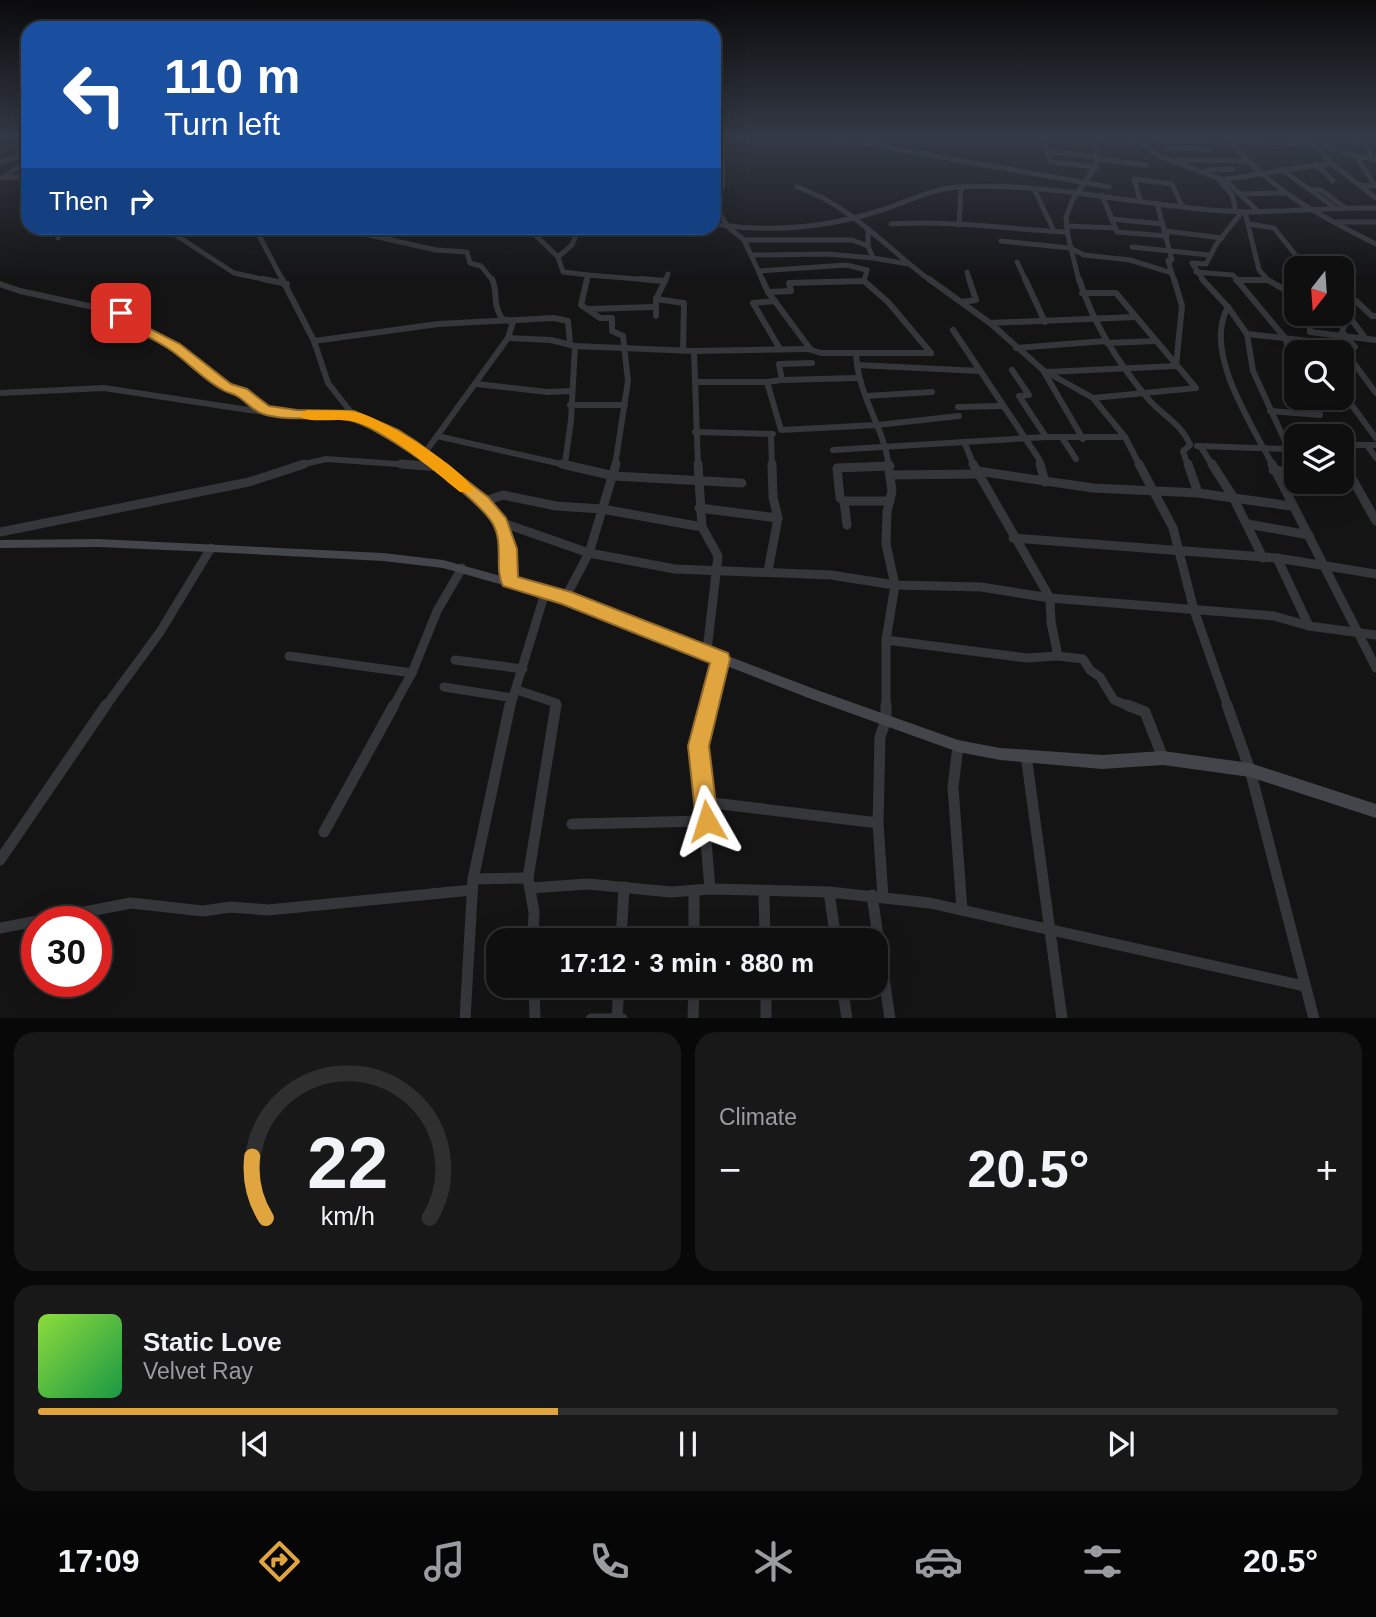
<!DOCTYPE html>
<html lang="en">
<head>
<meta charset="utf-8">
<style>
  body { margin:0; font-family:Helvetica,sans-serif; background:#181819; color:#f1f3f6; height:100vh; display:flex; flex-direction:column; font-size:26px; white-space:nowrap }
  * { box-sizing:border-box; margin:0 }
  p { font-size:23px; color:#9b9c9f }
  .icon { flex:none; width:38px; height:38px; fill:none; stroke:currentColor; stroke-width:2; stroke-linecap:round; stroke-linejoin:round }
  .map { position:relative; height:1018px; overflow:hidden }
  .sheet { display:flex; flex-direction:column; gap:14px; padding:14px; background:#080809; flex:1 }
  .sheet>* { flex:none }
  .guide { position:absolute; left:21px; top:21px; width:700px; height:214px; border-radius:21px; box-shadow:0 7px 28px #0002,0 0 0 2px #2f2f30; background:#1a4fa0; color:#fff; overflow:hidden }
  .needle { width:46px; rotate:197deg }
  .buttons { position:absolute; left:1284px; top:256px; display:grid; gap:14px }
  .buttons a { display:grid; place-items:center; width:70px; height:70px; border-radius:14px; background:#0f0f10; box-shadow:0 7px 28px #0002,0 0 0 2px #2f2f30; font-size:35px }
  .speed { position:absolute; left:21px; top:906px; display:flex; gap:14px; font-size:35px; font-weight:700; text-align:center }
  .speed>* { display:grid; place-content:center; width:91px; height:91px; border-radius:50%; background:#0f0f10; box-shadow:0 7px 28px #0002,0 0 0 2px #2f2f30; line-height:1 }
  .speed .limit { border:10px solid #d22; background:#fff; color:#111 }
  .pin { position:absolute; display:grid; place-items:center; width:60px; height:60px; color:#fff; margin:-30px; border-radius:14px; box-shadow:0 4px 10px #0006 }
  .me { position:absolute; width:77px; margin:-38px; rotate:354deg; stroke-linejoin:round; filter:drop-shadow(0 0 5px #0008) }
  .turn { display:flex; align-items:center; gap:24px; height:147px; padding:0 28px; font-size:32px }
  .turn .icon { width:91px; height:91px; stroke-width:2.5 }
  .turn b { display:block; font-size:49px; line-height:60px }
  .then { display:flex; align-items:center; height:66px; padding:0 28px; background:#0003; gap:14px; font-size:26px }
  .big { font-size:52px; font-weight:700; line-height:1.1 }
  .sheet .tile { flex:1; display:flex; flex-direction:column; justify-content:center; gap:10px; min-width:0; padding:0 24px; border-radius:21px; background:#181819 }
  .sheet .dial { align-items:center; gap:0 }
  .dial svg { height:182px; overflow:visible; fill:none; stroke:#2f2f30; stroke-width:7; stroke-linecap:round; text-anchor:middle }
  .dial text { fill:#f1f3f6; stroke:none }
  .song { display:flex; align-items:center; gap:21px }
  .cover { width:84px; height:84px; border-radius:10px; background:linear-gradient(135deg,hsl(90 70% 55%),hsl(140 70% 35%)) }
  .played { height:7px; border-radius:4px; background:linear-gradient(90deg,#e1a540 40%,#2f2f30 40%) }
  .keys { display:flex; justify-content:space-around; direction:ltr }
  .heat { display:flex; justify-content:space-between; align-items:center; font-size:38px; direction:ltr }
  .sheet .tiles { flex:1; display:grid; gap:14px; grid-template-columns:1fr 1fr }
  .tile:last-child { grid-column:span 2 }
  .trip { position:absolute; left:486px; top:928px; width:402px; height:70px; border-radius:21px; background:#0f0f10; box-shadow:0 7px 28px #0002,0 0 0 2px #2f2f30; font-weight:700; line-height:70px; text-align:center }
  .menu { display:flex; height:112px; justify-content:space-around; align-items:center; background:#060606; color:#9b9c9f }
  .menu .icon { width:49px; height:49px }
  .menu .selected { color:#e1a540 }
  .menu b { font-size:32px; color:#f1f3f6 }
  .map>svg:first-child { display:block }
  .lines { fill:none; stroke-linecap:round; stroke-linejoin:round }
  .street-far3 { stroke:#35363a; stroke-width:5 }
  .street-far2 { stroke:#35363a; stroke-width:6 }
  .street-far1 { stroke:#35363a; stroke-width:9 }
  .street { stroke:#35363a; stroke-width:11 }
  .secondary { fill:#43454a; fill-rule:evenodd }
  .route { fill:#e1a540; stroke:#926b2a; stroke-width:2 }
  .slow { fill:#f59e0b }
</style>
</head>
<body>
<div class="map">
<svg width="1376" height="1019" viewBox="0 0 1376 1019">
  <rect width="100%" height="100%" fill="#141415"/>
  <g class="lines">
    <g class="street-far3">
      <polyline points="722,137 723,184 719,198 721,215 728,227 744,240 763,281"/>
      <polyline points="829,137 1109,187"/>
      <polyline points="1043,137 1046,151 1097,157"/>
      <polyline points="1133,137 1159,156 1226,181 1259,212"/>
      <polyline points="1222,137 1331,148"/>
      <polyline points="1306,137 1341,152 1376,160"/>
      <polyline points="1357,137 1370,149 1370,154"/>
      <path d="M1229,138C1267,189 1320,216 1376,244"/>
      <polyline points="1158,139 1200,140"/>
      <polyline points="1167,148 1209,149"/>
      <polyline points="1318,148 1332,164 1376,198"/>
      <polyline points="1046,151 1051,162 1096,167"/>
      <polyline points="1357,157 1375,186 1360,185"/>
      <polyline points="1097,159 1146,165"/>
      <polyline points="1177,160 1244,161"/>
      <polyline points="0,162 28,153"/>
      <polyline points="1316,164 1333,181"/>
      <polyline points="1281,169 1334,207"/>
      <polyline points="1207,170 1232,169"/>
      <polyline points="2,178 28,161 26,154"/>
      <polyline points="5,178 17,177 28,171"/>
      <path d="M797,187C851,205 886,248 931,281"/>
      <polyline points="1034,189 1054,231"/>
      <polyline points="1312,190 1321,190 1344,207"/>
      <polyline points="1243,194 1286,193"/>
      <polyline points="1102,195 1117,232 1167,236"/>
      <polyline points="1140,200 1134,179 1172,184 1182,206"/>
      <polyline points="1157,203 1172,260 1168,260 1174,281"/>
      <path d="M1236,211L1232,195L1219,180C1257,176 1293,167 1332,164"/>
      <polyline points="1245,212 1259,270 1269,281"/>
      <polyline points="1111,219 1163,224"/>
      <polyline points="1337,222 1376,222"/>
      <path d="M714,224C771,233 826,228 882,210C907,202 931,189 958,187C1043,182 1127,203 1211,210C1266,215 1321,207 1376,208"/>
      <path d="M891,224C949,220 1008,229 1066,232"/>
      <polyline points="1249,224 1274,228 1306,268"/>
      <polyline points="959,225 961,187"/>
      <polyline points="1066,226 1116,228"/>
      <polyline points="165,228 234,273 272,281"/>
      <polyline points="255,228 283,281"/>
      <polyline points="338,228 436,250 467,252 470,263 481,266 493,281"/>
      <polyline points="528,228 558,257"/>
      <polyline points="579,228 572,245 558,257 563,272 588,275 587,281"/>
      <polyline points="868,231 868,246 873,258 908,264"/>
      <polyline points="1165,231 1222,238"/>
      <polyline points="58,238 63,228"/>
      <polyline points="744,240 852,240 868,246"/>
      <polyline points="1001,241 1070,248 1084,255 1130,260 1172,273"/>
      <polyline points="1132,247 1209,255"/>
      <polyline points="753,255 827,254 873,258"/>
      <polyline points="1017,262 1026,281"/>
      <polyline points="759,271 846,265 867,270 864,281"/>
      <polyline points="967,272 970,281"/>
      <polyline points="1196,272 1233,275 1238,281"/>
      <polyline points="588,275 663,281"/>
      <polyline points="1236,280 1267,280"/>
      <polyline points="665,281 668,274"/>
      <polyline points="1079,281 1068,236 1066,218 1072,201 1096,165 1098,137"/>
      <polyline points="1204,281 1192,263 1206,264 1217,243 1242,212"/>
    </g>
    <g class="street-far2">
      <polyline points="263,279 287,284"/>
      <polyline points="282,279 314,341 328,383 354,416 412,445 438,466"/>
      <polyline points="587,279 581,305 600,318 612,318 612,331 623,336 628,381 615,466"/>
      <polyline points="641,279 665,281"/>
      <polyline points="762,279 768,292 811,350 821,353 931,353"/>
      <polyline points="929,279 990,323 1043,370 1093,398 1125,437 1140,466"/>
      <polyline points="1025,279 1045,322"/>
      <path d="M1079,279C1093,323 1120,366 1150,401C1164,416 1182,425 1190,445"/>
      <polyline points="1202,279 1228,307 1247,334 1309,341 1315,352"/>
      <polyline points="1236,279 1285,338 1296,365 1291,370 1297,379"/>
      <polyline points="1266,279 1297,297 1294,306 1297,309"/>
      <polyline points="1236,280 1267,280"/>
      <polyline points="0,284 20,291 121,313 140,329 175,347 217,380 242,392 265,410"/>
      <polyline points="768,292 791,291 789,283 864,281 888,302 931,353"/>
      <polyline points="1082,293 1116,293 1196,388 1093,398"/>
      <polyline points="656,299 666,279"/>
      <polyline points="775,301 753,303 780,349"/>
      <polyline points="1342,301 1356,301 1372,316 1376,316"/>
      <polyline points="962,302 976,300 969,279"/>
      <path d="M1228,307C1202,352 1253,426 1273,466"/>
      <polyline points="1342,307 1366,339"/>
      <polyline points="587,309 654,307"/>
      <polyline points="1301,313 1310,326 1310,332 1376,340"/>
      <polyline points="1303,315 1346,322 1351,320"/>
      <polyline points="656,316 656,299 684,303 683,351"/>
      <polyline points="1346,322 1342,332 1355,347 1341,346 1376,393"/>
      <polyline points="990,323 1135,317"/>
      <polyline points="953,330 1039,459 1041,466"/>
      <polyline points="1247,334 1253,371 1285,441"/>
      <polyline points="508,338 551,340 575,346 694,351 698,466"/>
      <polyline points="314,341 438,324 554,318 568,321 570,344"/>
      <polyline points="1309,341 1341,346"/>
      <polyline points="1107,343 1156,341"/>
      <polyline points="1016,348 1106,341"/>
      <polyline points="694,351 810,349"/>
      <path d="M856,353C858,397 883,424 889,466"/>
      <polyline points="812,363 779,364 782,380 767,382 781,430 877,425 959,416"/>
      <polyline points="857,365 980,371"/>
      <polyline points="1012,370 1029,395 1019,396 1046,437"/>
      <polyline points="1044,372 1083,439"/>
      <polyline points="1047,372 1176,366 1182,306 1174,279"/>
      <polyline points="782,380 857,378"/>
      <polyline points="695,382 767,382"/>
      <polyline points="477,384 547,392 572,391"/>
      <polyline points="1342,392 1376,438"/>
      <polyline points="0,393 104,388 249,410 297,415 354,416"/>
      <polyline points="866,396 932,392"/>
      <polyline points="1309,397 1320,415"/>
      <polyline points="570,405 625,405"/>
      <polyline points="958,407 1001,406"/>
      <polyline points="1270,411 1320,415"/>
      <polyline points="695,432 773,434"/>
      <polyline points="771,434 772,466"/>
      <polyline points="437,436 570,466"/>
      <polyline points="1063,439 1076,459"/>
      <polyline points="965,444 974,466"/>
      <polyline points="1342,445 1376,445"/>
      <polyline points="1367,445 1376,458"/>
      <polyline points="1197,446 1288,449 1285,441 1297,442"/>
      <polyline points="1200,446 1213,466"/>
      <polyline points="833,450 1046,437 1125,437"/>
      <path d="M424,454L508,338L513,322L502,319C491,300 499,295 492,279"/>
      <polyline points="1342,461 1345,466"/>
      <polyline points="565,463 571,420 575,346"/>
      <polyline points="296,466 326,459 426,466"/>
      <polyline points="1188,466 1183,451 1190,445"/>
    </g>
    <g class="street-far1">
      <polyline points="401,464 440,467"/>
      <path d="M436,464C464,488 502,509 509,548C511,559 509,571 509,581"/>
      <polyline points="562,464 614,476 742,483"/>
      <polyline points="698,464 702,527 718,556 707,651"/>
      <polyline points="1040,464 1045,482"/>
      <polyline points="1139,464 1173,528 1194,610 1228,707"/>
      <polyline points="1188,464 1198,493"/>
      <polyline points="1212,464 1233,497 1263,558"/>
      <polyline points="1272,464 1376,668"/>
      <polyline points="1344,464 1376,521"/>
      <polyline points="1273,470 1297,472"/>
      <polyline points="977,471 1093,488 1198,493 1291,506"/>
      <polyline points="891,475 977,474"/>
      <polyline points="844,501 840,498 837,468 890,466"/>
      <polyline points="482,502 503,495 556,506 602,509 702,527"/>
      <polyline points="699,508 778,518 773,497 772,464"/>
      <polyline points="500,522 589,553 675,569 831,575 895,585 981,587 1050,598 1274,616 1309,626 1376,635"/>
      <polyline points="1248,524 1309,535"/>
      <polyline points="847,525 844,501 890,501"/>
      <polyline points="0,532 249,482 304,464"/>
      <polyline points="1013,538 1277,558 1376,574"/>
      <polyline points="1277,558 1309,626"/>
      <polyline points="768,571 778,518"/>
      <polyline points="565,598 589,553 616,464"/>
      <polyline points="886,640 1027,658 1058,656 1051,622 1050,598 973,464"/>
      <polyline points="289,656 412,673"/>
      <polyline points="1058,656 1083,659 1090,670 1100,677 1114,700 1131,707"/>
      <polyline points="455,660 523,669"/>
      <polyline points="444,687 513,698"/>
      <polyline points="517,690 556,703 555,707"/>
      <polyline points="105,707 160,632 211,548"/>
      <polyline points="393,707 412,673 437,611 462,568"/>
      <polyline points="510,707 545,593"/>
      <polyline points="708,707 721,659"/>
      <polyline points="886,707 886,640 895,585 886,544 887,512 892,491 888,464"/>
    </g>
    <g class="street">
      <polyline points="709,705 698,746 710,889"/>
      <polyline points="1127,705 1145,712 1163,758"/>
      <polyline points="1227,705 1250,770 1314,1019"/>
      <polyline points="958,746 953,787 962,910"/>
      <polyline points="1026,755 1062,1019"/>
      <polyline points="705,802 878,823"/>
      <polyline points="572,824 707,821"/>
      <polyline points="324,832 394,705"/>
      <polyline points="0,860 106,705"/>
      <polyline points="473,879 528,878"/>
      <polyline points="530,888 588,884 671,892 710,889 829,892 930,903 1304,986"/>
      <polyline points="764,892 765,940"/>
      <polyline points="829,892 836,940"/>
      <polyline points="694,893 694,940"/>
      <polyline points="872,895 890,1019"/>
      <polyline points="883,897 878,823 880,737 886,720 886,705"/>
      <polyline points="0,928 131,903 203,911 231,907 268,910 472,890"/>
      <polyline points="533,940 534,912 528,878 556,705"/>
      <polyline points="621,940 624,887"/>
      <polyline points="534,985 535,1019"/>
      <polyline points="766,985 766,1019"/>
      <polyline points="842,985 847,1019"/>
      <polyline points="617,1018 619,985"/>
      <polyline points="465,1019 473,879 510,705"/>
      <polyline points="591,1019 622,1019"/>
      <polyline points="693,1019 694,985"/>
    </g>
    <polygon class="secondary" points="98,539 383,553 443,560 569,595 817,690 958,740 1000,748 1102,755 1163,751 1250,763 1376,804 1376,818 1250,777 1163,765 1102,769 1000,760 958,752 811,699 563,602 443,568 383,561 211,552 98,547 0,548 0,540"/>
  </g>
  <linearGradient id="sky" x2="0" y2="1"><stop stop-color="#0b0b0c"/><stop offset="0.49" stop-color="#343a46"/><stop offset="1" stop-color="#343a46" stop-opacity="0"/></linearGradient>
  <rect width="1376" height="280" fill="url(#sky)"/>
  <path class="route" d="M121,310L144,326L180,344L231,384L247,389L269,406L297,410L354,411L398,430L417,442L488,497L506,518L517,549L518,577L571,592L728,653L730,659L709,746L718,821L715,829L707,832L699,829L696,821L688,746L710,663L562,604L503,586C494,568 504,544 493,524C478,497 384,430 353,421C327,414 292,423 263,414C253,411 246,401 237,396C233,393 227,393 223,390C204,380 189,363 172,351C153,337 131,332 115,313Z"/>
  <path class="slow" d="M307,410C323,411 341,409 356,412C383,418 458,465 473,488L471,492H460C434,471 383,426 351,421C335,418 318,423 302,418L300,415Z"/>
</svg>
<div class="buttons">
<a><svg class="needle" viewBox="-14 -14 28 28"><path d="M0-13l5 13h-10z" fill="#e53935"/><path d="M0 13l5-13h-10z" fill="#9b9c9f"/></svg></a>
<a><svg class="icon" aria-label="search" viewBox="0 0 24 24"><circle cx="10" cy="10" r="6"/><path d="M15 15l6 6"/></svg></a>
<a><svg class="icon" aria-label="layers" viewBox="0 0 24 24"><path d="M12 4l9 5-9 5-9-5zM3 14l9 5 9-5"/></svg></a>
</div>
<div class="speed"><div class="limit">30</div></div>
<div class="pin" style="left:121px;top:313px;background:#d93025"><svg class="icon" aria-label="arrive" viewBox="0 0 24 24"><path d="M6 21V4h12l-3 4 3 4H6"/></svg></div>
<svg class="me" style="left:707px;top:821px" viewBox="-20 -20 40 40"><path d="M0-17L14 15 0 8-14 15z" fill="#e1a540" stroke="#fff" stroke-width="4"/></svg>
<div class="trip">17:12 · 3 min · 880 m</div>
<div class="guide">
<div class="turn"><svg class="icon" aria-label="left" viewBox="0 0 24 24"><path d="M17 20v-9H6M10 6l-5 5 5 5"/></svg><div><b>110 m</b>Turn left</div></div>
<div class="then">Then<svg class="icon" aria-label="right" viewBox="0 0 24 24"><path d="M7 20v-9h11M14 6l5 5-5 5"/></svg></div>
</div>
</div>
<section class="sheet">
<div class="tiles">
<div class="tile dial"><svg viewBox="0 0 100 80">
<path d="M14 69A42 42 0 1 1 86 69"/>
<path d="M14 69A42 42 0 0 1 8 42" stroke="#e1a540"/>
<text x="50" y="56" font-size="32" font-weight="700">22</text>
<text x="50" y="72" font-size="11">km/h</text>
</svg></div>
<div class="tile"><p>Climate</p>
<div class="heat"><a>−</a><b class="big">20.5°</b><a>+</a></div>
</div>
<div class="tile">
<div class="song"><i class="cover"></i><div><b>Static Love</b><p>Velvet Ray</p></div></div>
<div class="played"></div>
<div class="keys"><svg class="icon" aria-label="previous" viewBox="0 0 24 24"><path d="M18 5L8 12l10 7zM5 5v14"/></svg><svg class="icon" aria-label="pause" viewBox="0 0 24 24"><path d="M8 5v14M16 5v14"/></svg><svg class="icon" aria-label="next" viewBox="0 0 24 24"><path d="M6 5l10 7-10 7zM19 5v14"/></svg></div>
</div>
</div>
</section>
<nav class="menu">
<b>17:09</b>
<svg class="icon selected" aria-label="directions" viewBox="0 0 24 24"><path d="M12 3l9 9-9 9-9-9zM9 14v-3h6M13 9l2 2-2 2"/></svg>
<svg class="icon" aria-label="music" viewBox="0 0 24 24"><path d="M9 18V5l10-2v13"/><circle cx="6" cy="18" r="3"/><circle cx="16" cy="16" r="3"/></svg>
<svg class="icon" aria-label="phone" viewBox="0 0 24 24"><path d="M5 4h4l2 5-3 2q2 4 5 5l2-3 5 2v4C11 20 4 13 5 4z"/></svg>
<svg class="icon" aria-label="climate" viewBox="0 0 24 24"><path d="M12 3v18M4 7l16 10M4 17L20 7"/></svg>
<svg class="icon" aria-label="car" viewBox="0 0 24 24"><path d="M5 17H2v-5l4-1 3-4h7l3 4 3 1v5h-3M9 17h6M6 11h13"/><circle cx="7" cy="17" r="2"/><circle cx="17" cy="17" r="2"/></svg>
<svg class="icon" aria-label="filters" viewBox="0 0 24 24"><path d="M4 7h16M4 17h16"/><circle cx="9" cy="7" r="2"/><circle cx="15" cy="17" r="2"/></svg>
<b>20.5°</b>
</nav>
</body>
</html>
